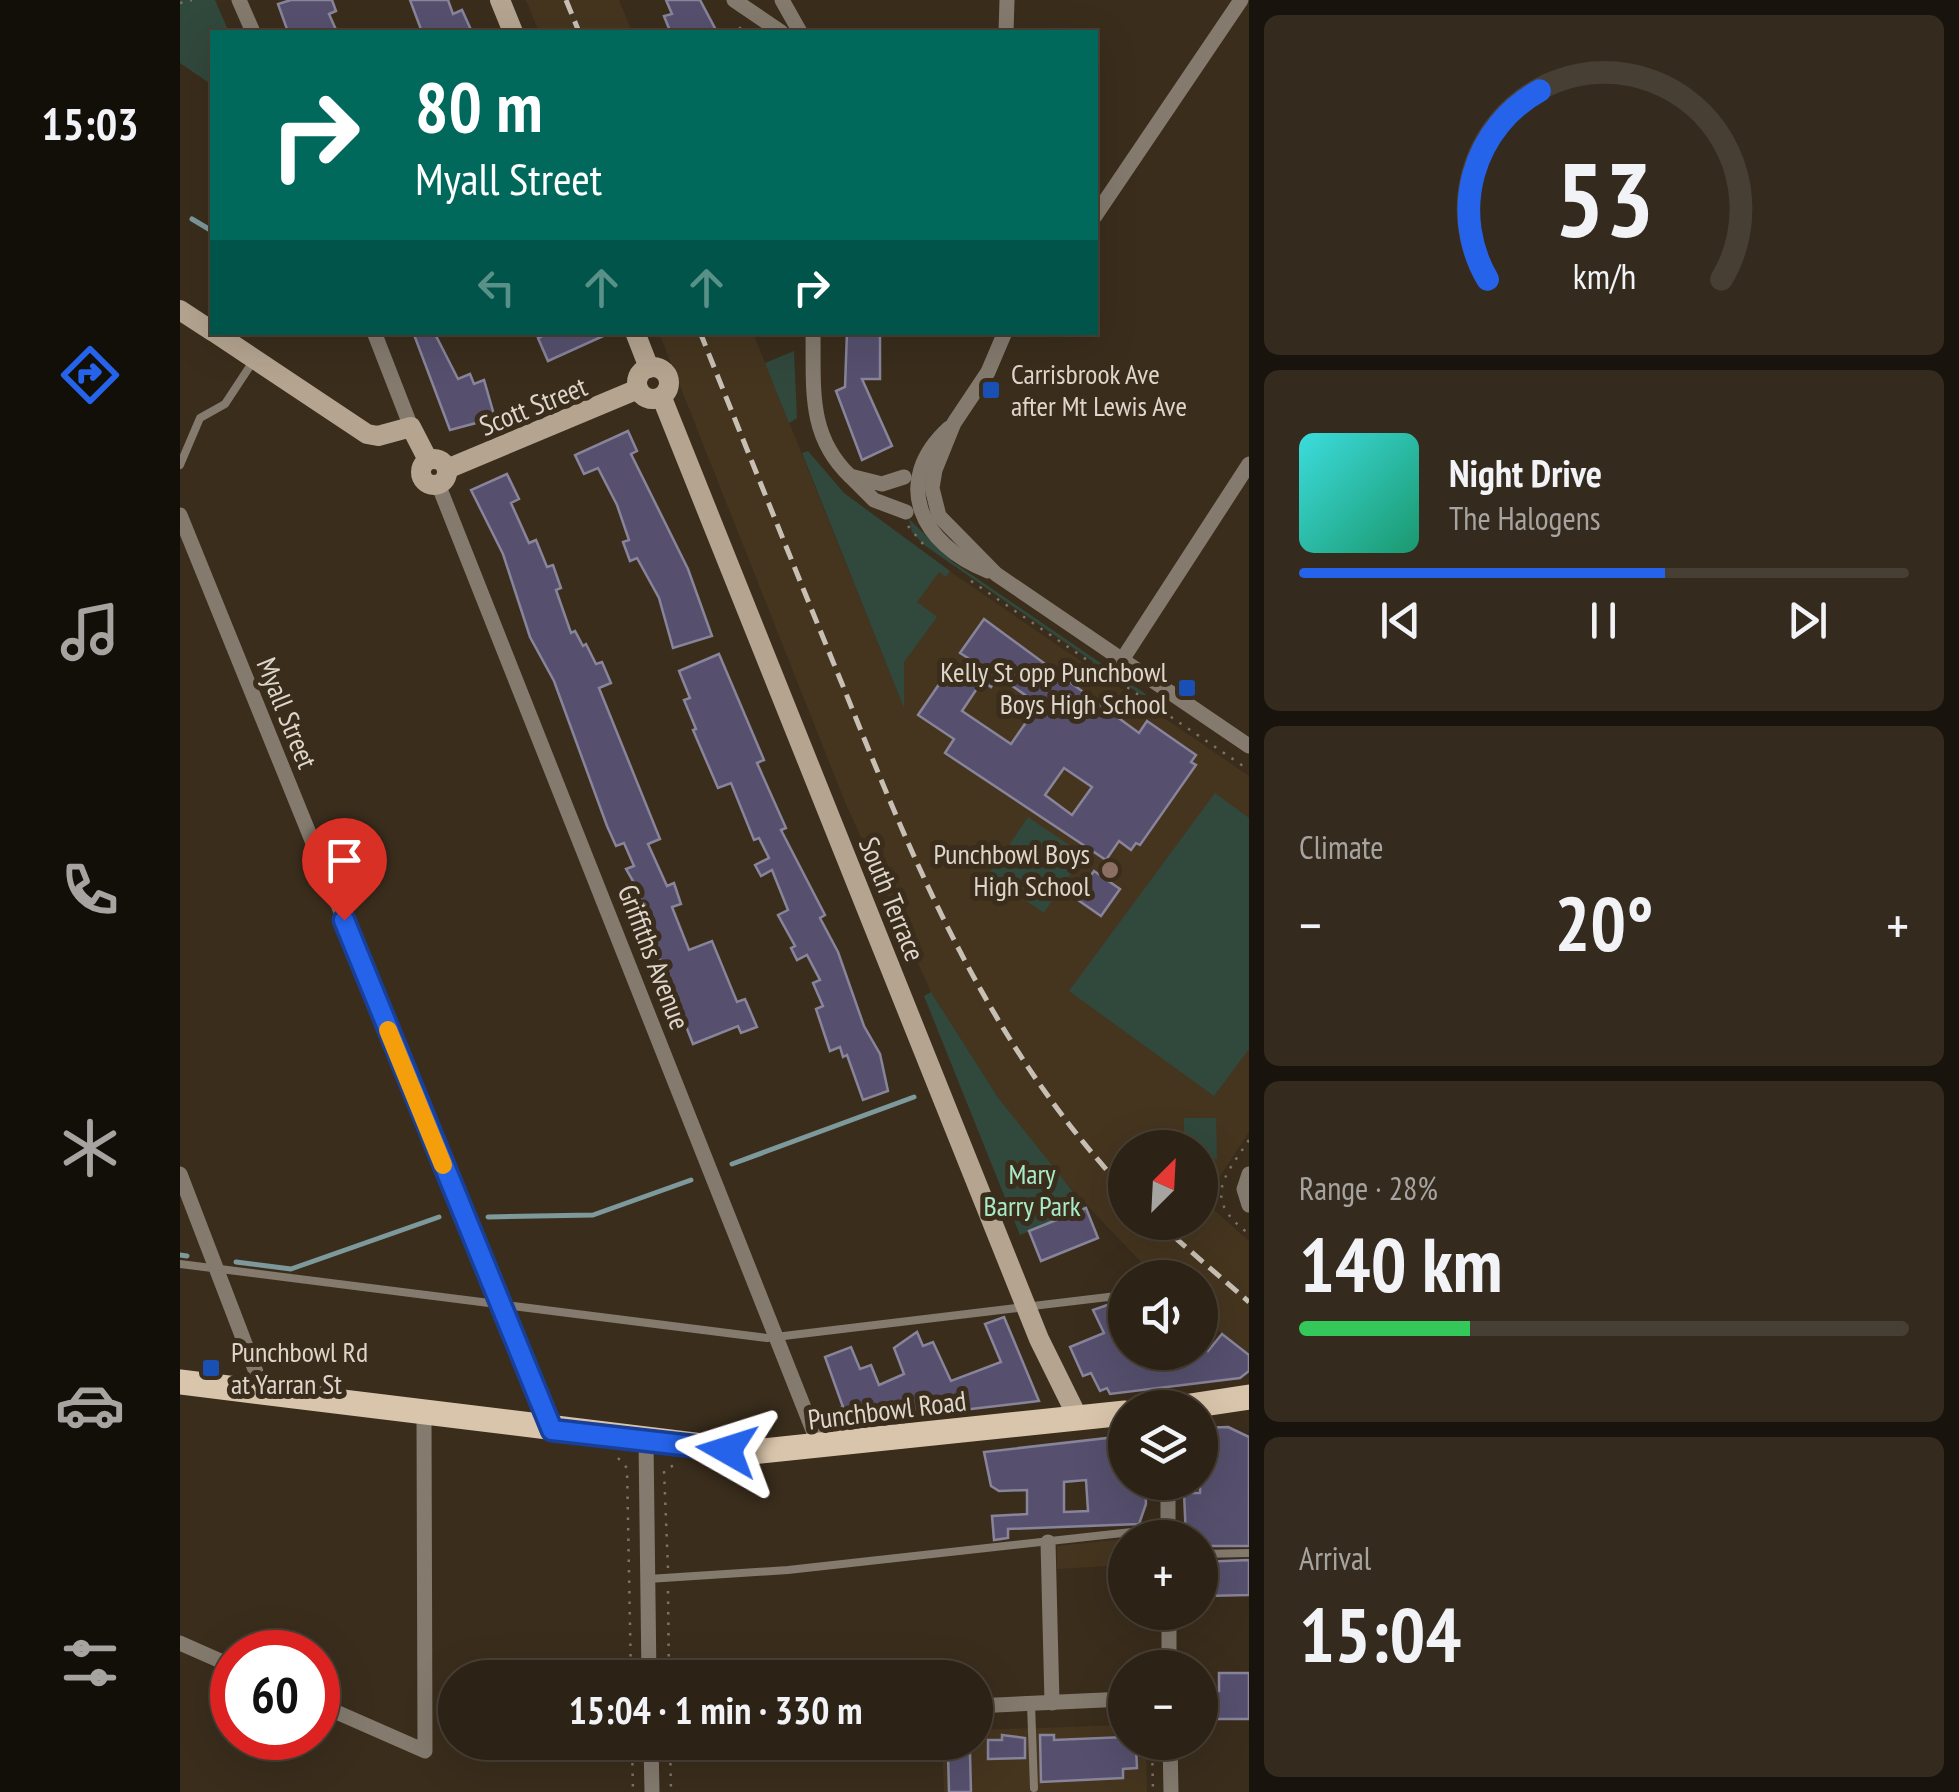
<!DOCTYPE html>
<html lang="en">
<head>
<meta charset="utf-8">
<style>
  body { margin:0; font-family:"PT Sans Narrow",sans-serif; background:#342a1e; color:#f1f3f6; height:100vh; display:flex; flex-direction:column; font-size:38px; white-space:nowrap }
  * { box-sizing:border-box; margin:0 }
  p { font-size:32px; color:#a6a4a0 }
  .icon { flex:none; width:55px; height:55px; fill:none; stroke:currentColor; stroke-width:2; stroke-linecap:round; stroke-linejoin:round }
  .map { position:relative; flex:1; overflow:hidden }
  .side { display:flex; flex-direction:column; gap:15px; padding:15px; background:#18130c; width:710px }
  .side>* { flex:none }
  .top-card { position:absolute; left:30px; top:30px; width:888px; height:305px; border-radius:0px; box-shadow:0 10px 40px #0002,0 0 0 2px #483f34; background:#00695c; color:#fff; overflow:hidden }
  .needle { width:65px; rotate:24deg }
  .buttons { position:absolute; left:928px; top:1130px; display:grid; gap:20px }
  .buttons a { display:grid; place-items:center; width:110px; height:110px; border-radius:50%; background:#2c2215; box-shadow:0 10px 40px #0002,0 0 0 2px #483f34; font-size:50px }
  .speed { position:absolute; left:30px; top:1630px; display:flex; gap:20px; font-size:50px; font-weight:700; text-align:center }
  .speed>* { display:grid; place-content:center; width:130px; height:130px; border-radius:50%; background:#2c2215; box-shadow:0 10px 40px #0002,0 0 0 2px #483f34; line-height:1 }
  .speed .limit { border:15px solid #d22; background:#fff; color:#111 }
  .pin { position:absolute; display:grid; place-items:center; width:85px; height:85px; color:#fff; margin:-102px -42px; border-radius:50% 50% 50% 0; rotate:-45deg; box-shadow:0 0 10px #0007 }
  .pin .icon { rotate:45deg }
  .me { position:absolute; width:110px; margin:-55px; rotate:276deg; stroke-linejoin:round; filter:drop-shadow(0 0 8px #0008) }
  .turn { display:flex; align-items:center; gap:35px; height:210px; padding:0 40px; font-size:45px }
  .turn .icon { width:130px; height:130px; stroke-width:2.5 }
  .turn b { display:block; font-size:70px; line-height:85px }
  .lanes { display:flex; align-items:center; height:95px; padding:0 40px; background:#0003; justify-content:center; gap:50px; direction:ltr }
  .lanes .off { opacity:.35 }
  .big { font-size:75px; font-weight:800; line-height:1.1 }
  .side .card { flex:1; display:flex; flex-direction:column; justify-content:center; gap:15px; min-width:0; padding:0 35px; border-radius:15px; background:#342a1e }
  .side .dial { align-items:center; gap:0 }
  .dial svg { height:260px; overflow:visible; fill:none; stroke:#483f34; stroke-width:7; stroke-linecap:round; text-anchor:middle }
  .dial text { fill:#f1f3f6; stroke:none }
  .song { display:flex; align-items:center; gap:30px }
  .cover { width:120px; height:120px; border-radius:15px; background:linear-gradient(135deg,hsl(180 70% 55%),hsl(160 70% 35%)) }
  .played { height:10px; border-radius:5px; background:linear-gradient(90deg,#2563eb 60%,#483f34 60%) }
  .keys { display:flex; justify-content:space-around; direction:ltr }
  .heat { display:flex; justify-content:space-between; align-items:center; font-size:55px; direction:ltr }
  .charge { height:15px; border-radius:8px; background:linear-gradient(90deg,#34c759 28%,#483f34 0) }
  .trip { position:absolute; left:258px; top:1660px; width:555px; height:100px; border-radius:50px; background:#2c2215; box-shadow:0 10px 40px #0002,0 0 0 2px #483f34; font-weight:800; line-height:100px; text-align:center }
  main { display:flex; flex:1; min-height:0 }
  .menu { display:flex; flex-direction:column; width:180px; justify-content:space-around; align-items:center; background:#120e08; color:#a6a4a0 }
  .menu .icon { width:70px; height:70px }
  .menu .on { color:#2563eb }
  .menu b { font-size:45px; color:#f1f3f6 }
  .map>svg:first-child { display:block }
  .built { fill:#45351f; fill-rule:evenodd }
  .green { fill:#31483c }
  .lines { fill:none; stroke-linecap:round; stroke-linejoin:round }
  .stream { stroke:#7d999b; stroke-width:5 }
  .building { fill:#56506e; stroke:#88849a; stroke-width:2.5; fill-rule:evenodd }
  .path { stroke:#7e7365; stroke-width:2.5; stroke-dasharray:2.5 8; stroke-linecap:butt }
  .lane { stroke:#847a6e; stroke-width:8 }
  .street { stroke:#847a6e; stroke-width:15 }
  .secondary { stroke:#b4a490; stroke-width:20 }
  .primary { stroke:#d9c5ab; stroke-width:25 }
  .rail { stroke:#c8c0b5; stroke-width:5; stroke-dasharray:15 8; stroke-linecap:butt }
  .route-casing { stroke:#184099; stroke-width:25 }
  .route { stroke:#2563eb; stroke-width:18 }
  .slow { stroke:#f59e0b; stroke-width:18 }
  .transit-dot { fill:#1a4fb4; stroke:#3a2d1c; stroke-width:4 }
  .education-dot { fill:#8d6e63; stroke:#3a2d1c; stroke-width:4 }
  .labels { text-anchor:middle; stroke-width:10; stroke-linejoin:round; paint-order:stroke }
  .poi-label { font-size:28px; fill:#ded6cc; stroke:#3a2d1c; text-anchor:start }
  .street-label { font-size:28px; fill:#ded6cc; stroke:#3a2d1c }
  .park-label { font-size:28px; fill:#a9eac9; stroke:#3a2d1c }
</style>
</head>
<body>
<main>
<nav class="menu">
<b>15:03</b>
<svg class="icon on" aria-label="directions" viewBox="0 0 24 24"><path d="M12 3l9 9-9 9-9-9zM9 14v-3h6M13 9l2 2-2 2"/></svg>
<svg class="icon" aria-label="music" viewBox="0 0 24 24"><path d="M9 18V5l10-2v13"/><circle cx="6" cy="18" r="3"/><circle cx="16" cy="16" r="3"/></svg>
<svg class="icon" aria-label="phone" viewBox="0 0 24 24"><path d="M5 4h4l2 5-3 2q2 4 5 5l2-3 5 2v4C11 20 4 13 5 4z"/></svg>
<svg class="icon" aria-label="climate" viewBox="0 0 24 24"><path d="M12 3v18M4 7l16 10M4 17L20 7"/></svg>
<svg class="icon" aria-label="car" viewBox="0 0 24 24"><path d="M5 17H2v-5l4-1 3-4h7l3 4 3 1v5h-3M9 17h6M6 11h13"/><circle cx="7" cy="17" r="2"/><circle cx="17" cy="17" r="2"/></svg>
<svg class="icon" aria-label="filters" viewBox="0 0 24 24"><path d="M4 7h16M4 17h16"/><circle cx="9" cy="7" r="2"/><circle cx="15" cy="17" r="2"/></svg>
</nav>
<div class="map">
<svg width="1069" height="1792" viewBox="0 0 1069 1792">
  <rect width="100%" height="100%" fill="#3a2d1c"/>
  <g class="built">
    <polygon points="346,0 439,0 452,32 359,32"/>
    <path d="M479,333H573L723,705L721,538L1069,776V1132L1024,1201L1069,1241V1355L1020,1316V1278L975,1277L868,1164L819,1099L751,992L665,802ZM945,1148H1020V1222H945Z"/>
    <polygon points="945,1539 945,1565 877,1569 877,1546"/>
    <polygon points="945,1725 945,1742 966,1743 967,1792 764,1792 762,1743 795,1742 795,1730"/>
  </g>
  <g class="green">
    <polygon points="0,0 35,0 49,32 32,32 32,85 0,63"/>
    <polygon points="614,351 617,418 609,423 585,363"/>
    <polygon points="628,451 664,493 770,571 766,577 759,572 737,602 757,617 724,662 724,708 622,453"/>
    <polygon points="729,519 773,562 966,694 964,697 744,545 732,532"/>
    <polygon points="1035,793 1069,818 1069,1049 1034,1096 889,991"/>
    <polygon points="848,817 904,855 885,882 880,880 882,885 864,913 808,875 826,848 831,850 829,845"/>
    <polygon points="751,992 819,1099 906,1208 840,1235 744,996"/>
    <polygon points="1004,1118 1036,1118 1037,1159 1020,1159 1020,1148 1004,1147"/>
  </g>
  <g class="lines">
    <g class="stream">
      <polyline points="12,219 32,231"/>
      <polyline points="552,1164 734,1097"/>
      <polyline points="308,1217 413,1215 511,1180"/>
      <polyline points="0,1255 7,1256"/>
      <polyline points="56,1262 111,1269 259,1217"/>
    </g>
  </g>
  <g class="building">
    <polygon points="111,0 152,0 156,11 149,14 157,32 108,32 98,4"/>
    <polygon points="230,0 268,0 273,14 282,10 292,32 242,32"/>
    <polygon points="486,0 520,0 537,32 490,31 484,16 492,14"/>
    <polygon points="233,332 254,332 278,379 290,374 294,384 304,380 315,418 270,430"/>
    <polygon points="371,332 432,332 368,361 358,338"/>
    <polygon points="667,332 700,332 700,379 682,379 712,446 682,460 656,391 665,387"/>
    <polygon points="448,431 457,451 451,454 508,569 532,636 493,648 479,598 457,558 450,561 443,542 449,540 437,505 418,468 404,474 395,455"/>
    <polygon points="327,474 339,499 331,503 349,543 356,540 367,567 373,565 381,588 376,590 391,633 395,631 403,646 406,644 416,664 422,662 431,683 419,688 480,839 468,844 487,886 494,883 501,904 492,907 509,950 532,941 557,1002 565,999 577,1027 561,1033 558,1026 513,1044 470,934 474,933 457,888 446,869 454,866 444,843 436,846 427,826 374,681 350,637 323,554 291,490"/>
    <path d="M804,619L959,733L967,721L1016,755L1011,762L1016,765L960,845L956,843L951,850L939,841L926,860L765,753L774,739L738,715L764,677L774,684L791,660L780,653ZM818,676L848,697L846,701L856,708L831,744L782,711L802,681L811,687ZM884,768L912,787L892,815L865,795Z"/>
    <polygon points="539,654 584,760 577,763 606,828 601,830 645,915 640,918 658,952 684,1026 700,1054 708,1091 683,1100 667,1055 663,1057 660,1047 650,1051 636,1009 643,1006 633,983 640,980 627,955 617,960 611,948 615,946 598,915 608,910 592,870 581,876 575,865 589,858 579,838 574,840 551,783 538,788 513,730 516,729 504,700 510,698 499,671"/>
    <polygon points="914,871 940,889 921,916 895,898"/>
    <polygon points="906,1208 918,1238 861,1261 849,1231"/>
    <polygon points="930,1304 933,1311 945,1305 945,1352 1020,1352 1020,1340 1028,1351 1042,1334 1069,1355 1069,1371 1060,1378 930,1394 927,1388 920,1391 911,1373 903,1376 890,1347 924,1333 913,1310"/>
    <polygon points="824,1317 859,1401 740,1415 724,1414 722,1409 693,1420 655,1422 651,1411 663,1407 645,1357 671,1347 680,1369 691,1365 699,1385 724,1374 714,1348 737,1332 743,1346 753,1342 771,1381 821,1362 805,1324"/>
    <polygon points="1048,1427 1069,1437 1069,1546 1020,1546 1020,1538 1006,1538 1004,1493 1020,1493 1020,1428"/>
    <path d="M945,1436V1482H965L966,1504L959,1524L828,1529V1538L814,1540L812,1516L847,1514V1490L819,1491L811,1486L804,1452ZM906,1480L908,1511L884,1512V1482Z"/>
    <polygon points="1069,1560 1069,1595 1025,1596 1020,1562"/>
    <polygon points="1039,1673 1069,1673 1069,1719 1020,1719 1020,1692 1039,1691"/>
    <polygon points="822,1735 845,1738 845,1758 808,1759 808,1740 822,1740"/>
    <polygon points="860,1735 874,1735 874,1740 945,1737 947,1747 956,1747 957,1768 943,1769 943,1778 861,1782"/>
    <polygon points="768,1754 790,1754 791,1792 769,1792"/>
  </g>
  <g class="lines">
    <g class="path">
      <polyline points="0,3 12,0"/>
      <polyline points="549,32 566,26"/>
      <polyline points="728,526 748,550"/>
      <polyline points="791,581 1069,770"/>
      <path d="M1069,1140C1042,1180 1023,1199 1069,1234"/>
      <polyline points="438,1458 447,1468 451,1678"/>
      <polyline points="488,1568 484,1471 494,1465"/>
      <polyline points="488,1591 489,1678"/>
      <polyline points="452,1742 453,1792"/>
      <polyline points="490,1742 491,1792"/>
      <polyline points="972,1742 973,1792"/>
    </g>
    <g class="lane">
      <polyline points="0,465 20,418 45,404 72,363"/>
      <polyline points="0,1264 587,1338 945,1295"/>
      <polyline points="1020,1554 1069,1553"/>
      <polyline points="468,1579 608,1570 988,1528"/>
      <polyline points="851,1704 854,1788"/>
    </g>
    <g class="street">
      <polyline points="59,0 73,32"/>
      <polyline points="554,0 601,32"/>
      <polyline points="602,0 620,32"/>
      <polyline points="826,32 827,0"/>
      <polyline points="915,216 1061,0"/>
      <polyline points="194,332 231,427"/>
      <path d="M633,332C634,387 627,435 670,476"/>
      <polyline points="825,332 808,372 774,423 755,470 752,488 759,516 816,574 1069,746"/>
      <path d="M769,428C710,482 741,545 808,571"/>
      <polyline points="724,477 702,484 670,476 694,500 726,512"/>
      <polyline points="258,484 640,1448"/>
      <polyline points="0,515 371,1430"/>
      <polyline points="942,660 1069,464"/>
      <polyline points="0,1174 84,1393"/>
      <polyline points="1069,1174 1064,1189 1069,1205"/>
      <polyline points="466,1441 469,1678"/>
      <polyline points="988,1538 988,1482"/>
      <polyline points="868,1542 872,1703"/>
      <polyline points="989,1612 989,1668"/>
      <polyline points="0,1643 52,1666"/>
      <polyline points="138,1704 245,1751 244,1414"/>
      <polyline points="795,1706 945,1699"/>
      <polyline points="471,1742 472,1792"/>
      <polyline points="990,1742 991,1792"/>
    </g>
    <g class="secondary">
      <polyline points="320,0 333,32"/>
      <polyline points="0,310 32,331"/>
      <polyline points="34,332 187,434 198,436 231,427 248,460"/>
      <polyline points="455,332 469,368"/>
      <circle cx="473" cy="383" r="16"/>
      <polyline points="482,398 859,1339 898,1418"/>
      <circle cx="254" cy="472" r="13"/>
      <polyline points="267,469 458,389"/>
    </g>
    <g class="primary">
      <polyline points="0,1382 572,1452 945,1413"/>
      <polyline points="997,1408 1069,1397"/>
    </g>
    <g class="rail">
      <polyline points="386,0 399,32"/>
      <path d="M520,332C568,452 616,572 665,691C737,871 810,1046 945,1190"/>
      <polyline points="977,1222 1069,1302"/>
    </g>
  </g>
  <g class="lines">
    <defs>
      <polyline id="route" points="164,920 372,1430 547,1450"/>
    </defs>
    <use href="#route" class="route-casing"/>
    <use href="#route" class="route"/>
    <polyline class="slow" points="208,1030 263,1165"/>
  </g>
  <g class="transit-dot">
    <rect x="801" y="380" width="20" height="20" rx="5"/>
    <rect x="997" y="678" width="20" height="20" rx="5"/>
    <rect x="21" y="1358" width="20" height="20" rx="5"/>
  </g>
  <circle class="education-dot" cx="930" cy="870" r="10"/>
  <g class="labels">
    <g class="poi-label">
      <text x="831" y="384">Carrisbrook Ave<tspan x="831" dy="32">after Mt Lewis Ave</tspan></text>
      <text x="987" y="682" text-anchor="end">Kelly St opp Punchbowl<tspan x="987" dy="32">Boys High School</tspan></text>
      <text x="910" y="864" text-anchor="end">Punchbowl Boys<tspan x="910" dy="32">High School</tspan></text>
      <text x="51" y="1362">Punchbowl Rd<tspan x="51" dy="32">at Yarran St</tspan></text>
    </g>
    <g class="street-label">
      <text transform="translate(353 406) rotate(-22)" y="10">Scott Street</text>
      <text transform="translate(107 713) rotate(68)" y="10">Myall Street</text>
      <text transform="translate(712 899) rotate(68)" y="10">South Terrace</text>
      <text transform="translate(474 957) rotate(69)" y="10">Griffiths Avenue</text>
      <text transform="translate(707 1410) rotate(-7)" y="10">Punchbowl Road</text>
    </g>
    <g class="park-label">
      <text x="852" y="1184">Mary<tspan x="852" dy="32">Barry Park</tspan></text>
    </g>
  </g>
</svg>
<div class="buttons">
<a><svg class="needle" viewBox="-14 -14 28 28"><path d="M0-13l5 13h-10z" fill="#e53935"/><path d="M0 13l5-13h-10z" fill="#a6a4a0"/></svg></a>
<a><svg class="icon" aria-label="sound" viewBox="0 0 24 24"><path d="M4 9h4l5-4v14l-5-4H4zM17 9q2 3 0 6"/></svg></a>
<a><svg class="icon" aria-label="layers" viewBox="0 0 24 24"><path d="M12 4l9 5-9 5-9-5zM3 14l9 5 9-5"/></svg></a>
<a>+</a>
<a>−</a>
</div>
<div class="speed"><div class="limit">60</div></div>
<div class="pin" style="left:164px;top:920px;background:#d93025"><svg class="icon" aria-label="arrive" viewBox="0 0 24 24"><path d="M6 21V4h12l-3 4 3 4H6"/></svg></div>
<svg class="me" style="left:547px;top:1450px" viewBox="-20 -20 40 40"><path d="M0-17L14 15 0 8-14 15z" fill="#2563eb" stroke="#fff" stroke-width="4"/></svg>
<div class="trip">15:04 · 1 min · 330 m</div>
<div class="top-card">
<div class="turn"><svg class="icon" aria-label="right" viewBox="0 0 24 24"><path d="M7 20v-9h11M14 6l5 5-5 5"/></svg><div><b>80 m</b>Myall Street</div></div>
<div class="lanes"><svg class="icon off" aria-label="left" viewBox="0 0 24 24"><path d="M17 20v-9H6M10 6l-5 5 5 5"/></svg><svg class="icon off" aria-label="ahead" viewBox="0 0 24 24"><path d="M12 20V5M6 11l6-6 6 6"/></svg><svg class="icon off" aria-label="ahead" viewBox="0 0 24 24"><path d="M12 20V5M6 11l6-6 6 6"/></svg><svg class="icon" aria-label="right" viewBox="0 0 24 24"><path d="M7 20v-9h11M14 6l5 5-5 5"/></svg></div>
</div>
</div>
<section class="side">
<div class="card dial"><svg viewBox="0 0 100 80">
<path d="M14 69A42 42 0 1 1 86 69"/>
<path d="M14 69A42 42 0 0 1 30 11" stroke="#2563eb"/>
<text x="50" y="56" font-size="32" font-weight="700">53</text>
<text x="50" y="72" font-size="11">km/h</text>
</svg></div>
<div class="card">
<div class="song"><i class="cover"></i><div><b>Night Drive</b><p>The Halogens</p></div></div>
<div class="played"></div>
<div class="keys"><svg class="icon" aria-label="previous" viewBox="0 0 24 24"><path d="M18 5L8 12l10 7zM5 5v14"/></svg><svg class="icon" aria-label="pause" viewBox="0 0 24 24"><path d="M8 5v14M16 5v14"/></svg><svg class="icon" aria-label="next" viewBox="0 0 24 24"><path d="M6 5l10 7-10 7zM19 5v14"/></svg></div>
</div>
<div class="card"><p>Climate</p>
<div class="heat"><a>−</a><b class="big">20°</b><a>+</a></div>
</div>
<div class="card"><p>Range · 28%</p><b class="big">140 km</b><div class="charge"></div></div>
<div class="card"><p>Arrival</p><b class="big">15:04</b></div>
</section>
</main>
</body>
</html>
